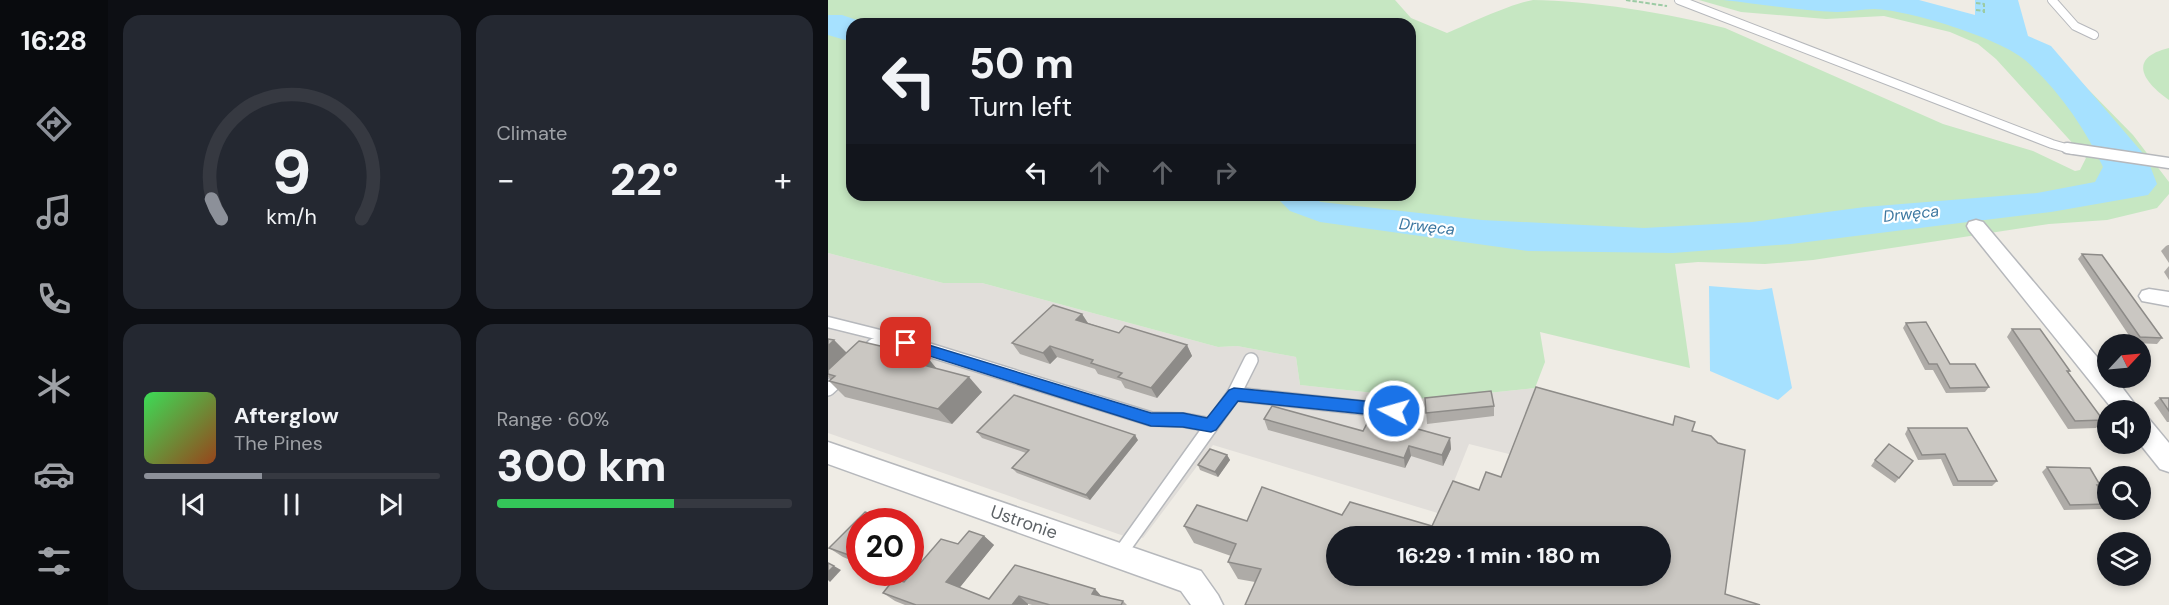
<!DOCTYPE html>
<html lang="en">
<head>
<meta charset="utf-8">
<style>
  body { margin:0; font-family:"DM Sans",sans-serif; background:#242831; color:#f1f3f6; height:100vh; display:flex; flex-direction:column; font-size:22px; white-space:nowrap }
  * { box-sizing:border-box; margin:0 }
  p { font-size:20px; color:#9ea1a6 }
  .icon { flex:none; width:33px; height:33px; fill:none; stroke:currentColor; stroke-width:2; stroke-linecap:round; stroke-linejoin:round }
  .map { position:relative; flex:1; overflow:hidden }
  .panel { display:flex; flex-direction:column; gap:15px; padding:15px; background:#0d0f14; width:720px }
  .panel>* { flex:none }
  .top-card { position:absolute; left:18px; top:18px; width:570px; height:183px; border-radius:18px; box-shadow:0 3px 9px #0003; background:#171b24; color:#f1f3f6; overflow:hidden }
  .needle { width:39px; rotate:64deg }
  .controls { position:absolute; left:1269px; top:334px; display:grid; gap:12px }
  .controls a { display:grid; place-items:center; width:54px; height:54px; border-radius:50%; background:#171b24; box-shadow:0 3px 9px #0003; font-size:30px }
  .speed { position:absolute; left:18px; top:508px; display:flex; gap:12px; font-size:30px; font-weight:700; text-align:center }
  .speed>* { display:grid; place-content:center; width:78px; height:78px; border-radius:50%; background:#171b24; box-shadow:0 3px 9px #0003; line-height:1 }
  .speed .limit { border:9px solid #d22; background:#fff; color:#111 }
  .pin { position:absolute; display:grid; place-items:center; width:51px; height:51px; color:#fff; margin:-26px; border-radius:12px; box-shadow:0 3px 9px #0006 }
  .me { position:absolute; width:66px; margin:-33px; rotate:276deg; stroke-linejoin:round; filter:drop-shadow(0 0 4px #0008) }
  .turn { display:flex; align-items:center; gap:21px; height:126px; padding:0 24px; font-size:27px }
  .turn .icon { width:78px; height:78px; stroke-width:2.5 }
  .turn b { display:block; font-size:42px; line-height:51px }
  .lanes { display:flex; align-items:center; height:57px; padding:0 24px; background:#0003; justify-content:center; gap:30px; direction:ltr }
  .lanes .off { opacity:.35 }
  .big { font-size:45px; font-weight:800; line-height:1.1 }
  .panel .widget { flex:1; display:flex; flex-direction:column; justify-content:center; gap:9px; min-width:0; padding:0 21px; border-radius:18px; background:#242831 }
  .panel .dial { align-items:center; gap:0 }
  .dial svg { height:156px; overflow:visible; fill:none; stroke:#363941; stroke-width:7; stroke-linecap:round; text-anchor:middle }
  .dial text { fill:#f1f3f6; stroke:none }
  .song { display:flex; align-items:center; gap:18px }
  .cover { width:72px; height:72px; border-radius:9px; background:linear-gradient(135deg,hsl(130 70% 55%),hsl(20 70% 35%)) }
  .played { height:6px; border-radius:3px; background:linear-gradient(90deg,#8c9099 40%,#363941 40%) }
  .keys { display:flex; justify-content:space-around; direction:ltr }
  .heat { display:flex; justify-content:space-between; align-items:center; font-size:33px; direction:ltr }
  .charge { height:9px; border-radius:4px; background:linear-gradient(90deg,#34c759 60%,#363941 0) }
  .panel .tiles { flex:1; display:grid; gap:15px; grid-template-columns:repeat(2,1fr) }
  .trip { position:absolute; left:498px; top:526px; width:345px; height:60px; border-radius:30px; background:#171b24; box-shadow:0 3px 9px #0003; font-weight:800; line-height:60px; text-align:center }
  main { display:flex; flex:1; min-height:0 }
  .menu { display:flex; flex-direction:column; width:108px; justify-content:space-around; align-items:center; background:#090b0e; color:#9ea1a6 }
  .menu .icon { width:42px; height:42px }
  .menu .selected { color:#8c9099 }
  .menu b { font-size:27px; color:#f1f3f6 }
  .map>svg:first-child { display:block }
  .industrial { fill:#e1deda }
  .green { fill:#c6e7c2; fill-rule:evenodd }
  .water { fill:#a6e1ff }
  .lines { fill:none; stroke-linecap:round; stroke-linejoin:round }
  .service-far2-casing { stroke:#b6b8bc; stroke-width:10 }
  .service-far1-casing { stroke:#b6b8bc; stroke-width:13 }
  .service-casing { stroke:#b6b8bc; stroke-width:16 }
  .minor-casing { stroke:#b6b8bc; stroke-width:3 }
  .path { stroke:#9ccba4; stroke-width:2; stroke-dasharray:4.5 2; stroke-linecap:butt }
  .service-far2 { stroke:#fff; stroke-width:8 }
  .service-far1 { stroke:#fff; stroke-width:10 }
  .service { stroke:#fff; stroke-width:13 }
  .minor { fill:#fff; fill-rule:evenodd }
  .wall { fill:#aeaba7 }
  .shaded-wall { fill:#8d8b88 }
  .building { fill:#cac7c2; stroke:#8d8b88; stroke-width:1.5; fill-rule:evenodd }
  .route { fill:#1a73e8; stroke:#114b97; stroke-width:1.5 }
  .labels { text-anchor:middle; stroke-width:4.5; stroke-linejoin:round; paint-order:stroke }
  .water-label { font-size:16px; font-style:italic; fill:#3c77a0; stroke:#fff }
  .near-street-label { font-size:18px; fill:#5d6266; stroke:#fff }
</style>
</head>
<body>
<main>
<nav class="menu">
<b>16:28</b>
<svg class="icon selected" aria-label="directions" viewBox="0 0 24 24"><path d="M12 3l9 9-9 9-9-9zM9 14v-3h6M13 9l2 2-2 2"/></svg>
<svg class="icon" aria-label="music" viewBox="0 0 24 24"><path d="M9 18V5l10-2v13"/><circle cx="6" cy="18" r="3"/><circle cx="16" cy="16" r="3"/></svg>
<svg class="icon" aria-label="phone" viewBox="0 0 24 24"><path d="M5 4h4l2 5-3 2q2 4 5 5l2-3 5 2v4C11 20 4 13 5 4z"/></svg>
<svg class="icon" aria-label="climate" viewBox="0 0 24 24"><path d="M12 3v18M4 7l16 10M4 17L20 7"/></svg>
<svg class="icon" aria-label="car" viewBox="0 0 24 24"><path d="M5 17H2v-5l4-1 3-4h7l3 4 3 1v5h-3M9 17h6M6 11h13"/><circle cx="7" cy="17" r="2"/><circle cx="17" cy="17" r="2"/></svg>
<svg class="icon" aria-label="filters" viewBox="0 0 24 24"><path d="M4 7h16M4 17h16"/><circle cx="9" cy="7" r="2"/><circle cx="15" cy="17" r="2"/></svg>
</nav>
<section class="panel">
<div class="tiles">
<div class="widget dial"><svg viewBox="0 0 100 80">
<path d="M14 69A42 42 0 1 1 86 69"/>
<path d="M14 69A42 42 0 0 1 9 59" stroke="#8c9099"/>
<text x="50" y="56" font-size="32" font-weight="700">9</text>
<text x="50" y="72" font-size="11">km/h</text>
</svg></div>
<div class="widget"><p>Climate</p>
<div class="heat"><a>−</a><b class="big">22°</b><a>+</a></div>
</div>
<div class="widget">
<div class="song"><i class="cover"></i><div><b>Afterglow</b><p>The Pines</p></div></div>
<div class="played"></div>
<div class="keys"><svg class="icon" aria-label="previous" viewBox="0 0 24 24"><path d="M18 5L8 12l10 7zM5 5v14"/></svg><svg class="icon" aria-label="pause" viewBox="0 0 24 24"><path d="M8 5v14M16 5v14"/></svg><svg class="icon" aria-label="next" viewBox="0 0 24 24"><path d="M6 5l10 7-10 7zM19 5v14"/></svg></div>
</div>
<div class="widget"><p>Range · 60%</p><b class="big">300 km</b><div class="charge"></div></div>
</div>
</section>
<div class="map">
<svg width="1341" height="605" viewBox="0 0 1341 605">
  <rect width="100%" height="100%" fill="#efece5"/>
  <polygon class="industrial" points="0,253 115,283 154,283 390,347 409,346 468,357 472,385 602,399 707,388 681,454 641,444 613,514 385,445 315,538 299,532 296,536 0,433"/>
  <g class="green">
    <path d="M0,0H567L583,18L619,33C643,23 682,4 705,0C758,0 845,14 897,28L1115,124L1205,151L1247,171L1252,170L1258,158L1168,59L1150,44L1122,32L1056,16L998,19L913,12L871,0H1086L1208,46L1253,82L1305,135L1341,182V194L1329,208L1279,220L1221,224L985,260L937,264L870,262L847,264L862,368L712,332L717,362L707,388L602,399L472,385L468,357L409,346L390,347L154,283H115L0,253ZM24,24H582V195H24Z"/>
    <path d="M1341,48V100C1315,82 1299,58 1341,48Z"/>
  </g>
  <g class="water">
    <path d="M895,0H1091L1147,15V0H1190L1200,36L1223,46L1319,158L1329,184L1320,195L1223,212L1140,222L963,244L845,253L700,251L492,222L462,211L446,195H478L493,202L654,220L816,228L924,222L1037,207L1209,193L1267,182L1275,167C1257,128 1230,89 1197,60C1171,38 1081,10 1046,9C1034,9 1022,12 1009,12C972,11 933,4 895,0Z"/>
    <polygon points="0,15 14,15 41,24 24,24 24,42 0,35"/>
    <polygon points="881,286 931,290 944,288 964,388 950,400 882,371"/>
  </g>
  <g class="lines">
    <defs>
      <g id="service-far2">
        <polyline points="851,0 1224,144 1245,150"/>
        <polyline points="1224,0 1247,26 1266,35"/>
      </g>
      <g id="service-far1">
        <polyline points="1239,148 1341,163"/>
        <polyline points="0,322 56,336 45,347"/>
        <polyline points="56,336 90,347"/>
      </g>
      <g id="service">
        <polyline points="85,345 323,419 355,420 383,425"/>
        <polyline points="37,354 46,345"/>
        <polyline points="0,389 15,375"/>
        <polyline points="406,394 423,360"/>
        <polyline points="291,555 406,394 566,411"/>
      </g>
      <g id="minor">
        <polygon points="1148,220 1155,222 1280,370 1280,378 1287,378 1312,411 1286,411 1141,230 1139,226 1141,222"/>
        <polygon points="1321,289 1341,292 1341,306 1314,301 1311,296 1314,291"/>
        <polygon points="1312,416 1321,419 1341,443 1341,472 1332,469 1312,444"/>
        <polygon points="0,442 373,571 390,595 395,605 363,605 353,591 0,464"/>
      </g>
    </defs>
    <use href="#service-far2" class="service-far2-casing"/>
    <use href="#service-far1" class="service-far1-casing"/>
    <use href="#service" class="service-casing"/>
    <use href="#minor" class="minor-casing"/>
    <g class="path">
      <polyline points="798,0 839,6"/>
      <polyline points="1148,3 1156,4 1156,13"/>
      <polyline points="1148,10 1156,11"/>
    </g>
    <use href="#service-far2" class="service-far2"/>
    <use href="#service-far1" class="service-far1"/>
    <use href="#service" class="service"/>
    <use href="#minor" class="minor"/>
  </g>
  <g class="wall">
    <polygon points="1340,245 1341,245 1341,263 1333,251 1338,246"/>
    <polygon points="1254,254 1334,338 1329,344 1306,343 1250,259"/>
    <polygon points="1341,266 1341,280 1336,272"/>
    <polygon points="254,314 260,323 291,333 359,345 364,356 329,398 297,388 293,381 270,374 267,369 229,357 222,364 192,354 184,343"/>
    <polygon points="1078,323 1122,364 1161,387 1157,392 1118,393 1105,370 1097,370 1075,328"/>
    <polygon points="1184,329 1242,371 1240,373 1275,420 1268,428 1240,429 1179,337"/>
    <polygon points="0,339 6,340 18,353 99,357 109,369 154,392 124,424 17,397 1,381 3,380 0,377"/>
    <polygon points="597,398 666,406 666,416 599,424"/>
    <polygon points="1332,398 1341,398 1341,422 1339,422 1326,403"/>
    <polygon points="436,419 535,431 622,438 623,449 615,466 583,456 577,468 440,430"/>
    <polygon points="1080,428 1169,481 1164,486 1125,486 1113,459 1090,460 1077,434"/>
    <polygon points="864,431 890,443 427,582 410,579 400,562 403,556 366,543 356,526 419,521 514,515 604,526 651,490 673,477"/>
    <polygon points="149,432 310,440 262,500 189,473 184,468 198,453 154,438"/>
    <polygon points="399,455 402,460 390,477 372,470 370,465"/>
    <polygon points="1047,460 1081,466 1067,483 1043,466"/>
    <polygon points="1219,467 1272,485 1270,487 1280,505 1274,509 1236,510 1214,472"/>
    <polygon points="32,522 32,564 15,557 1,548"/>
    <polygon points="156,536 166,545 131,588 161,599 187,565 267,589 273,596 295,601 299,605 204,605 200,604 200,605 77,605 67,601 55,593 76,582 130,544"/>
  </g>
  <g class="shaded-wall">
    <polygon points="254,314 261,325 248,320"/>
    <polygon points="6,340 22,356 0,374 0,346"/>
    <polygon points="359,345 364,356 329,398 323,388"/>
    <polygon points="222,346 229,357 222,364 215,353"/>
    <polygon points="99,357 112,373 91,364"/>
    <polygon points="141,377 154,392 124,424 110,409"/>
    <polygon points="307,435 310,440 262,500 258,495"/>
    <polygon points="622,438 623,449 615,466 614,455"/>
    <polygon points="581,446 583,456 577,468 576,458"/>
    <polygon points="399,455 402,460 390,477 387,472"/>
    <polygon points="156,536 166,545 129,591 118,582"/>
    <polygon points="6,566 13,570 2,582 0,580 0,572"/>
    <polygon points="267,589 275,598 264,594"/>
    <polygon points="191,596 200,604 200,605 184,605"/>
  </g>
  <g class="building">
    <polygon points="1254,254 1274,255 1334,338 1312,337"/>
    <polygon points="225,305 254,314 248,320 291,333 297,326 359,345 323,388 290,377 294,373 263,363 265,360 222,346 215,353 184,343"/>
    <polygon points="1098,322 1122,364 1147,364 1161,387 1122,388 1109,364 1101,364 1078,323"/>
    <polygon points="1184,329 1212,329 1242,371 1239,371 1275,420 1247,421"/>
    <polygon points="0,339 6,340 0,346"/>
    <polygon points="31,341 99,357 91,364 141,377 110,409 1,381 7,376 0,374 0,370"/>
    <path d="M708,387L845,425L847,416L867,422L864,431L883,436L890,443L917,450L897,594L932,605H417L433,569L400,562L408,544L356,526L369,505L419,521L434,487L514,515L522,502L604,526L625,481L651,490L658,472L673,477ZM508,537H832V576H508Z"/>
    <polygon points="663,391 666,406 598,413 597,398"/>
    <polygon points="186,395 307,435 258,495 184,468 201,450 149,432"/>
    <polygon points="1332,398 1341,398 1341,411"/>
    <polygon points="444,406 535,431 543,416 622,438 614,455 581,446 576,458 436,419"/>
    <polygon points="1080,428 1139,428 1169,481 1130,481 1117,454 1094,455"/>
    <polygon points="1061,444 1085,461 1071,478 1047,460"/>
    <polygon points="382,449 399,455 387,472 370,465"/>
    <polygon points="1219,467 1262,468 1272,485 1269,485 1280,503 1280,504 1242,505"/>
    <polygon points="37,512 65,522 32,522 32,559 1,548"/>
    <polygon points="141,531 156,536 118,582 161,599 187,565 267,589 264,594 295,601 293,605 222,605 191,596 184,605 88,605 55,593 66,579 76,582 113,539 130,544"/>
    <polygon points="0,563 6,566 0,572"/>
  </g>
  <polygon class="route" points="78,338 323,413 355,413 379,418 401,390 406,388 566,404 571,406 573,411 571,415 566,417 410,401 388,430 383,432 355,427 323,426 73,347 71,343"/>
  <g class="labels">
    <g class="water-label">
      <text transform="translate(1083 213) rotate(-6)" y="6">Drwęca</text>
      <text transform="translate(599 226) rotate(6)" y="6">Drwęca</text>
    </g>
    <g class="near-street-label">
      <text transform="translate(196 522) rotate(19)" y="6">Ustronie</text>
    </g>
  </g>
</svg>
<div class="controls">
<a><svg class="needle" viewBox="-14 -14 28 28"><path d="M0-13l5 13h-10z" fill="#e53935"/><path d="M0 13l5-13h-10z" fill="#9ea1a6"/></svg></a>
<a><svg class="icon" aria-label="sound" viewBox="0 0 24 24"><path d="M4 9h4l5-4v14l-5-4H4zM17 9q2 3 0 6"/></svg></a>
<a><svg class="icon" aria-label="search" viewBox="0 0 24 24"><circle cx="10" cy="10" r="6"/><path d="M15 15l6 6"/></svg></a>
<a><svg class="icon" aria-label="layers" viewBox="0 0 24 24"><path d="M12 4l9 5-9 5-9-5zM3 14l9 5 9-5"/></svg></a>
</div>
<div class="speed"><div class="limit">20</div></div>
<div class="pin" style="left:78px;top:343px;background:#d93025"><svg class="icon" aria-label="arrive" viewBox="0 0 24 24"><path d="M6 21V4h12l-3 4 3 4H6"/></svg></div>
<svg class="me" style="left:566px;top:411px" viewBox="-20 -20 40 40"><circle r="17" fill="#1a73e8" stroke="#fff" stroke-width="3"/><path d="M0-11L8 9 0 5-8 9z" fill="#fff"/></svg>
<div class="trip">16:29 · 1 min · 180 m</div>
<div class="top-card">
<div class="turn"><svg class="icon" aria-label="left" viewBox="0 0 24 24"><path d="M17 20v-9H6M10 6l-5 5 5 5"/></svg><div><b>50 m</b>Turn left</div></div>
<div class="lanes"><svg class="icon" aria-label="left" viewBox="0 0 24 24"><path d="M17 20v-9H6M10 6l-5 5 5 5"/></svg><svg class="icon off" aria-label="ahead" viewBox="0 0 24 24"><path d="M12 20V5M6 11l6-6 6 6"/></svg><svg class="icon off" aria-label="ahead" viewBox="0 0 24 24"><path d="M12 20V5M6 11l6-6 6 6"/></svg><svg class="icon off" aria-label="right" viewBox="0 0 24 24"><path d="M7 20v-9h11M14 6l5 5-5 5"/></svg></div>
</div>
</div>
</main>
</body>
</html>
